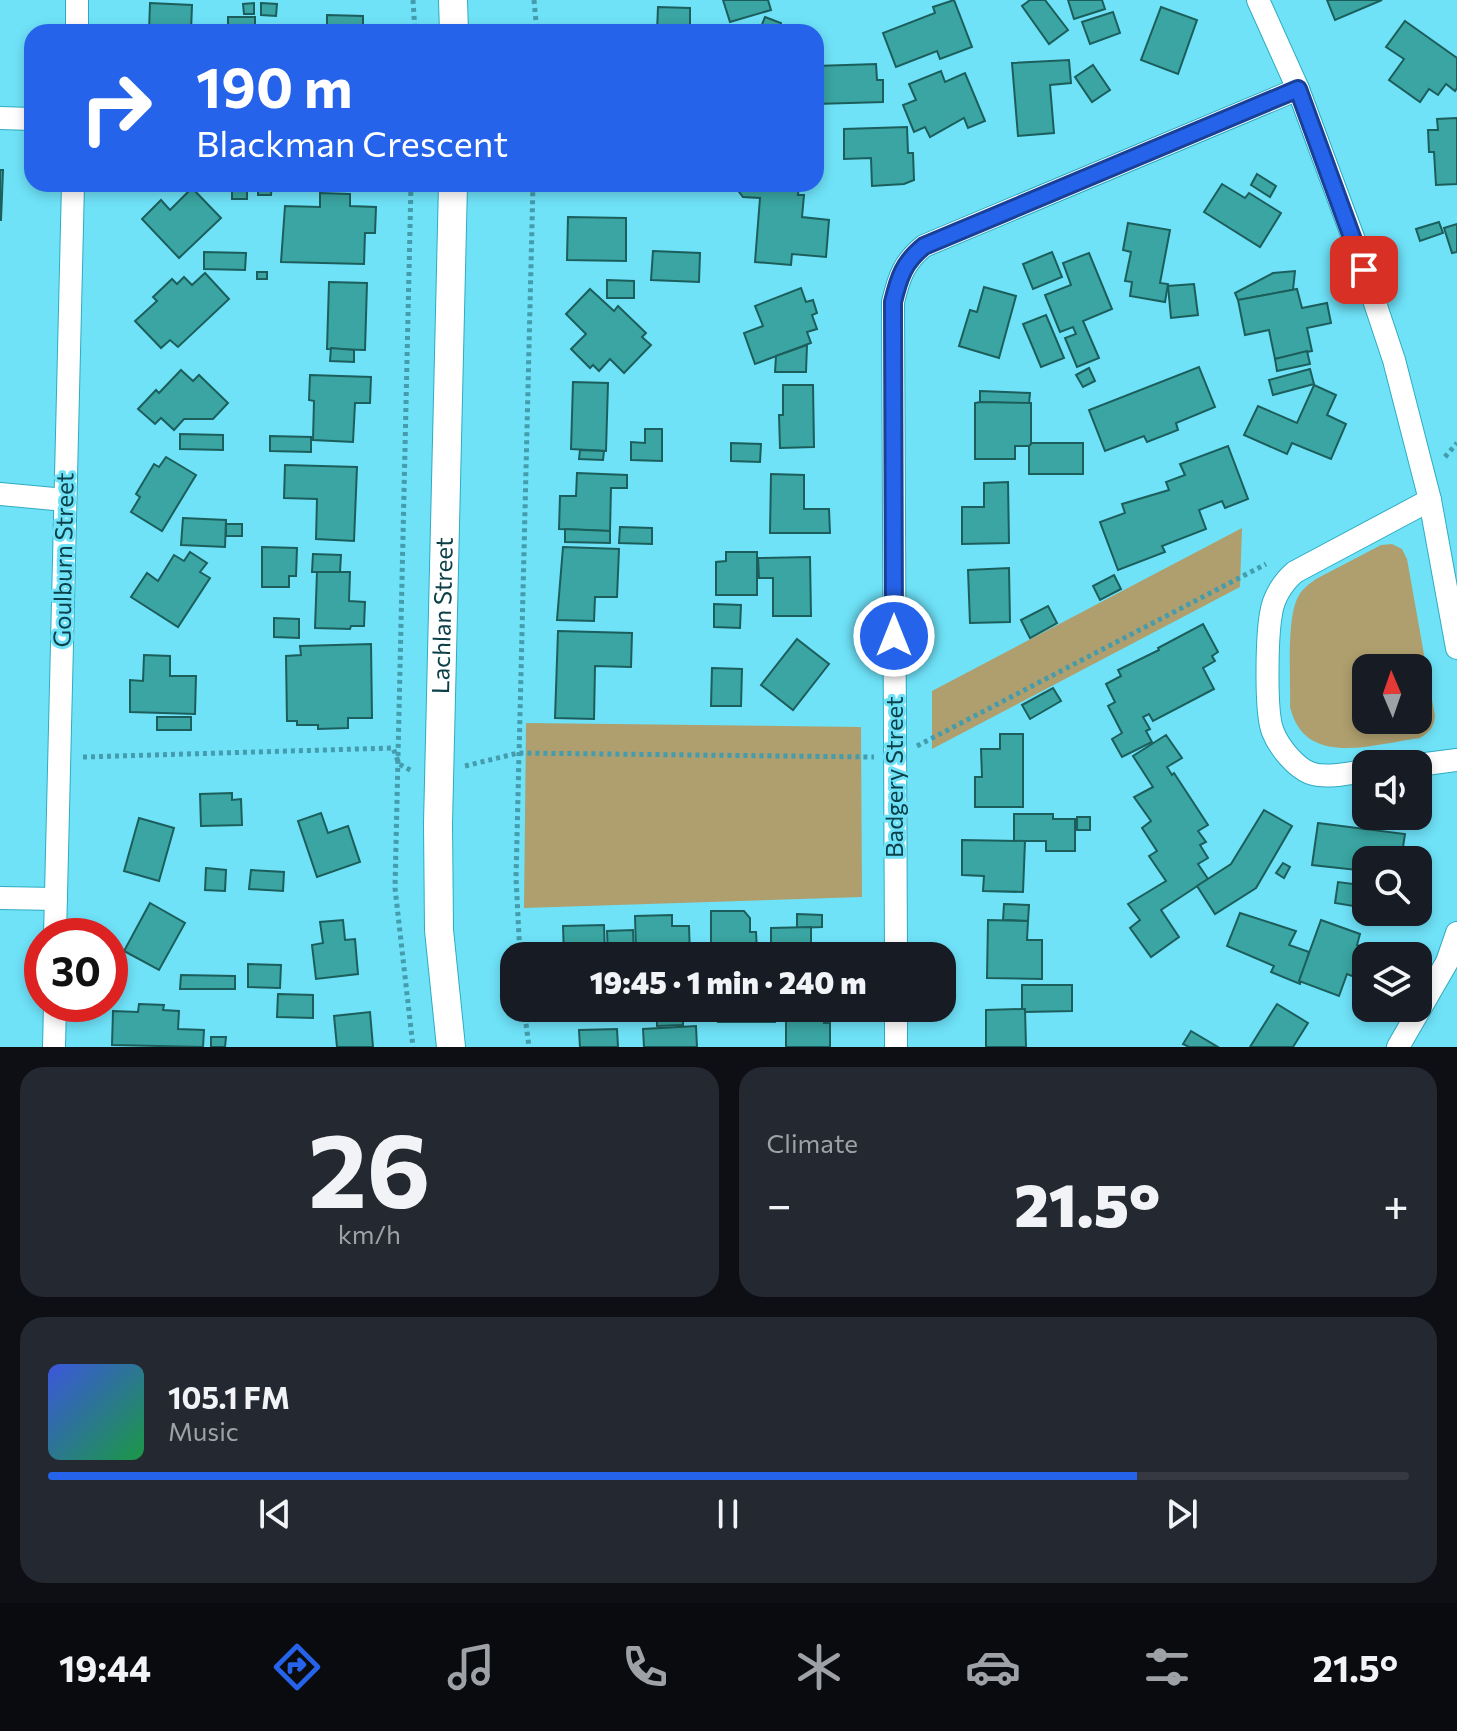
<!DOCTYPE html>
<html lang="en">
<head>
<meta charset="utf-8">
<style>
  body { margin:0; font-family:Commissioner,sans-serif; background:#242831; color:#f1f3f6; height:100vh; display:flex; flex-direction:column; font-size:30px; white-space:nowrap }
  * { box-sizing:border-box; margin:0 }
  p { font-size:26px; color:#9ea1a6 }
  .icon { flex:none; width:44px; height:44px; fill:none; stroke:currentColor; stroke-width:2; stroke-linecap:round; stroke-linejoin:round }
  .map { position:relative; height:1047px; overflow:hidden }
  .sheet { display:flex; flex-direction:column; gap:20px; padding:20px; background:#0d0f14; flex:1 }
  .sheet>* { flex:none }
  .hud { position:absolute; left:24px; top:24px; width:800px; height:168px; border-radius:24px; box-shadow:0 4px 12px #0003; background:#2563eb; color:#fff; overflow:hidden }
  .needle { width:52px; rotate:358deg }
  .buttons { position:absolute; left:1352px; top:654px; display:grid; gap:16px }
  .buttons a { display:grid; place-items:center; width:80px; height:80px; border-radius:16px; background:#171b24; box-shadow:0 4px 12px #0003; font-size:40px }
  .speed { position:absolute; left:24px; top:918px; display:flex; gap:16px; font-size:40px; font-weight:700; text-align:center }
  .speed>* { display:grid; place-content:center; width:104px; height:104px; border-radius:50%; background:#171b24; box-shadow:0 4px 12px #0003; line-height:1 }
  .speed .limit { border:12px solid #d22; background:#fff; color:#111 }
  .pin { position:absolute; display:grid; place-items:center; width:68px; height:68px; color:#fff; margin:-34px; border-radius:16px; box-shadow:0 4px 12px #0006 }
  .me { position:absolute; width:88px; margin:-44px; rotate:0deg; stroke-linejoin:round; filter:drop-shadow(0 0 6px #0008) }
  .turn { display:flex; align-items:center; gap:28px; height:168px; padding:0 40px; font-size:36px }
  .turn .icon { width:104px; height:104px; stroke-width:2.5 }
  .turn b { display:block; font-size:56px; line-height:68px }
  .big { font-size:60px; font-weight:800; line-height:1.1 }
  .sheet .tile { flex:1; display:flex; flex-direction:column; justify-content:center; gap:12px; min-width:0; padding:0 28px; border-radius:24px; background:#242831 }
  .sheet .dial { align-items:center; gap:0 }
  .dial b { font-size:104px; line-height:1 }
  .song { display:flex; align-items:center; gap:24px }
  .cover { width:96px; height:96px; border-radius:12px; background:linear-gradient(135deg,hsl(230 70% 55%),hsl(140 70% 35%)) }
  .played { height:8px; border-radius:4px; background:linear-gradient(90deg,#2563eb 80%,#363941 80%) }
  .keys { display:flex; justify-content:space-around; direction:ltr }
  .heat { display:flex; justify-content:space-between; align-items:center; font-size:44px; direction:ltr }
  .sheet .tiles { flex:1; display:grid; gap:20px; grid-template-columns:1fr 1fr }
  .tile:last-child { grid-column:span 2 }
  .trip { position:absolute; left:500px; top:942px; width:456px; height:80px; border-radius:24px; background:#171b24; box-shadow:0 4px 12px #0003; font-weight:800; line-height:80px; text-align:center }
  .menu { display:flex; height:128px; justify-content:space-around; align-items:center; background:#090b0e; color:#9ea1a6 }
  .menu .icon { width:56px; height:56px }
  .menu .on { color:#2563eb }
  .menu b { font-size:36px; color:#f1f3f6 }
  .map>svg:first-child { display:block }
  .green { fill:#af9f6e; fill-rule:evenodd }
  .building { fill:#3aa5a2; stroke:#1c5e5c; stroke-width:2 }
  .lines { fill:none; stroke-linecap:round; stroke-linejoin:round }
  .minor-casing { stroke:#2facc1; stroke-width:24 }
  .tertiary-casing { stroke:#2facc1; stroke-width:30 }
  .path { stroke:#449cac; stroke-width:5; stroke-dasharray:4 4; stroke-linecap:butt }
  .minor { stroke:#fff; stroke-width:22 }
  .tertiary { stroke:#fff; stroke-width:28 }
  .route-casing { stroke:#184099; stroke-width:20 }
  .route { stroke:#2563eb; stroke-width:14 }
  .labels { text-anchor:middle; stroke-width:6; stroke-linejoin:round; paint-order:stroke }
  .street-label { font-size:24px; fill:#0b4049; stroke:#6fe2f8 }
</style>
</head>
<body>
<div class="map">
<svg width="1457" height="1047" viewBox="0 0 1457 1047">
  <rect width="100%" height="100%" fill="#6fe2f8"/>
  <g class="green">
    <polygon points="1242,528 1240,587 932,749 932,691"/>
    <path d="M1392,544L1402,549L1407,559L1435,716C1434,727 1430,732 1420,738C1373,744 1305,769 1290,707C1291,681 1286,619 1298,597C1302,589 1309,584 1316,579L1381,545ZM1366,668H1418V720H1366Z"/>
    <polygon points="526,723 861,727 862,897 524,908"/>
  </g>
  <g class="building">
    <polygon points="723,0 768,0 771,10 730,22"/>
    <polygon points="954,0 972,47 940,59 937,51 896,67 883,33 935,13 933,7"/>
    <polygon points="1030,0 1045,0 1068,30 1049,44 1022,6"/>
    <polygon points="1068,0 1102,0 1105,9 1074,19"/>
    <polygon points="1327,0 1382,0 1335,20"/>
    <polygon points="150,3 192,5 191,32 149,32"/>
    <polygon points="254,3 254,14 244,14 243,4"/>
    <polygon points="261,3 277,4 276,16 261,15"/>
    <polygon points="658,7 690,8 690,32 657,32"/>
    <polygon points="1161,7 1197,20 1178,74 1141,60"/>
    <polygon points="1113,12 1120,33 1090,44 1082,22"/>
    <polygon points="327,15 363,16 363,32 327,32"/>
    <polygon points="228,17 255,17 255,29 228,30"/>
    <polygon points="765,17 781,23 778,32 759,32"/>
    <polygon points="1405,21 1457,58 1457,88 1455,91 1446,84 1438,95 1429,89 1420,102 1389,80 1404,59 1386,47"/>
    <rect x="624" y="28" width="29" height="4"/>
    <rect x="221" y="29" width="27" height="3"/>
    <polygon points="1069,60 1071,83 1050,85 1054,133 1018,136 1012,63"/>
    <polygon points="876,64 877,80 883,80 883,102 816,104 816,66"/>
    <polygon points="1093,65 1110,90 1092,102 1075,77"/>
    <polygon points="941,71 945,82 965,73 985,121 968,128 964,118 930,137 925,127 914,132 903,105 916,100 909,84"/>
    <polygon points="1457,118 1457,184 1436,185 1434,152 1429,152 1428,130 1438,130 1437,119"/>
    <polygon points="907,127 908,153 913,153 914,180 904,184 872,186 871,158 844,159 844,129"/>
    <polygon points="0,170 3,170 1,220 0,220"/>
    <polygon points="1257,174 1276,186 1270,197 1251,185"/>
    <polygon points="258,184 272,184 271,195 258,195"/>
    <polygon points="733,184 799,184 798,195 804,195 802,217 829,220 826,257 792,254 791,265 755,262 760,198 743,197"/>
    <polygon points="1222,184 1245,198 1249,193 1281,213 1260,247 1204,212"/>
    <rect x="232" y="186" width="15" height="13"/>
    <polygon points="192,188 221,218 179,258 142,219 161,200 170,210"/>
    <polygon points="320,193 350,194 350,206 376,207 375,233 365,233 364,264 281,262 285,206 320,207"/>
    <polygon points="568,217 626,218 626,261 567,260"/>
    <polygon points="1439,222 1443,233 1420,241 1416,229"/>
    <polygon points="1128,223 1170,230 1160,283 1168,284 1165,302 1130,296 1132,282 1125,281 1131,252 1123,250"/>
    <polygon points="1457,224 1457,252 1452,253 1444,228"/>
    <polygon points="653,251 700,253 699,282 651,280"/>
    <polygon points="204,252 246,253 245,270 204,269"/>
    <polygon points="1052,252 1062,277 1033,289 1023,264"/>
    <polygon points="1089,253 1112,309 1083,321 1099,358 1077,367 1065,338 1076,334 1073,327 1060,332 1045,295 1071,285 1063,263"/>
    <polygon points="1295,271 1293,290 1238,300 1235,293 1273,273"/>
    <rect x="257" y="272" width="10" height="7"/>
    <polygon points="205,273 229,299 178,347 170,340 161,348 135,321 157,301 153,297 172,279 177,284 184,277 192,285"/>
    <polygon points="607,280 634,281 634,298 607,298"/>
    <polygon points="329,282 367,283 365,350 327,349"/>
    <polygon points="1194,284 1198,315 1171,318 1168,286"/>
    <polygon points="984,287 1016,296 999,358 959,346 970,310 977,312"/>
    <polygon points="801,288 806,302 813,300 817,313 812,315 817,329 807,332 811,343 755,364 744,333 763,326 755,306"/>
    <polygon points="590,289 614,311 618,306 646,333 642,337 651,345 624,373 610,359 599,371 593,365 590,368 571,349 586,334 566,314"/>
    <polygon points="1297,289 1302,308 1327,303 1331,323 1307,328 1312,351 1275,359 1269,330 1245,335 1238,300"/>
    <polygon points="1046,315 1064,358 1041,367 1023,324"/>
    <polygon points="807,345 806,372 775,372 776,356"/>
    <polygon points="331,348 354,350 354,362 330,361"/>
    <polygon points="1307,351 1310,364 1277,371 1275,359"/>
    <polygon points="1199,367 1215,407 1176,423 1178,430 1147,442 1144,436 1105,451 1089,410"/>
    <polygon points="1089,368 1095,381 1083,387 1076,375"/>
    <polygon points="1310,369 1314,384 1273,395 1269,380"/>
    <polygon points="181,370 193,381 199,375 228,403 213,419 184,419 174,430 161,418 155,424 138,409 156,390 159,393"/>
    <polygon points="310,375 371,377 370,403 355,403 353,442 313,440 314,401 309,400"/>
    <polygon points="573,382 608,383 606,451 571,449"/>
    <polygon points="783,385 813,385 814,447 780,448 779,415 783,415"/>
    <polygon points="1314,385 1336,395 1327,415 1346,424 1331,459 1292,443 1287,454 1244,435 1258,406 1297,423"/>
    <polygon points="980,391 1030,393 1029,404 980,402"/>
    <polygon points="980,402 1031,403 1031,446 1015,446 1015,459 975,459 975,403"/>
    <polygon points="645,429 662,429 662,461 631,460 631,442 645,443"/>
    <polygon points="180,434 223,435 223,450 180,449"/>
    <polygon points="270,436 311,437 311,452 270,451"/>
    <polygon points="731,443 761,444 760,462 731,461"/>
    <polygon points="1032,443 1083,443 1083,474 1029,474 1029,446"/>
    <polygon points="1228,446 1248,499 1225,508 1222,501 1199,510 1206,529 1162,546 1165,552 1118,570 1100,522 1125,513 1122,504 1169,490 1166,482 1185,475 1180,464"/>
    <polygon points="580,450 604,451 603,460 579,459"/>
    <polygon points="166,457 196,475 162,531 131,512 140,497 136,494 154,464 159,467"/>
    <polygon points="285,465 357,467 354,541 316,539 317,499 284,498"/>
    <polygon points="577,473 627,475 627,488 611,488 610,531 559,529 560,496 576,496"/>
    <polygon points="771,474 804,475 804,509 829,509 830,533 770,533"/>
    <polygon points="1008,482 1009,543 962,544 962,507 984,507 984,483"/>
    <polygon points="183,518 226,520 225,547 181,545"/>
    <rect x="226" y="524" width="16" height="12"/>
    <polygon points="620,527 652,528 652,544 619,543"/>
    <polygon points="565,529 610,531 610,543 565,542"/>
    <polygon points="262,547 297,548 296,576 289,576 289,587 262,587"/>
    <polygon points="563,547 619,549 617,597 595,597 594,621 557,620"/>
    <polygon points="190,552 207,563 200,572 210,578 178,627 131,597 147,573 158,581 174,555 184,561"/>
    <polygon points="726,552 757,552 757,595 716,595 716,562 726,561"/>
    <polygon points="313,554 341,555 340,572 312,572"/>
    <polygon points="810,557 811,616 773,616 773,578 759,578 758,558"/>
    <polygon points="1009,568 1010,622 970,623 968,570"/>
    <polygon points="317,572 350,572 349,601 365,602 364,626 351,626 350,629 315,628"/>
    <polygon points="1114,575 1121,589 1100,600 1093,586"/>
    <polygon points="714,604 741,605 740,628 714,627"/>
    <polygon points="1048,606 1057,623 1030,638 1021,620"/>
    <polygon points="274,618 299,619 299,638 274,637"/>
    <polygon points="1203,624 1218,652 1212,656 1215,661 1203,668 1214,689 1153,721 1149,714 1143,717 1150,729 1146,731 1152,742 1122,757 1112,739 1122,733 1108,706 1115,702 1106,684 1121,676 1118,670 1159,650 1158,648"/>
    <polygon points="558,631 632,633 631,667 595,666 594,719 555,718"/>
    <polygon points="797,639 829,664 793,710 761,685"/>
    <polygon points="371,644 372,718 348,718 348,728 318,729 318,725 297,725 297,721 287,721 286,656 301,655 300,646"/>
    <polygon points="144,655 170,656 170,676 196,676 195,714 130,712 130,680 143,681"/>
    <polygon points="712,668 742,669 741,706 711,706"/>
    <polygon points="1053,688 1061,701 1030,719 1022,705"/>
    <rect x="157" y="717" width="34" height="13"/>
    <polygon points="1000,734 1023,734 1023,807 975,807 975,777 982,777 981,749 1000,749"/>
    <polygon points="1166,735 1182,758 1167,767 1172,775 1174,773 1208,825 1198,831 1206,842 1200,845 1208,858 1198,864 1208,879 1161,910 1179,937 1151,957 1130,928 1140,920 1128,904 1166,881 1149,856 1157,851 1142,828 1151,821 1134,797 1153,787 1133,756"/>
    <polygon points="232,793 232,800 241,799 242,825 201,826 200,794"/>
    <polygon points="1264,810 1292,826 1256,888 1215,914 1197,886 1231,864"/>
    <polygon points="321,813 328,833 348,826 360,862 317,877 298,821"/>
    <polygon points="1014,814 1053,814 1053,819 1075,819 1075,851 1046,851 1046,841 1014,841"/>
    <rect x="1077" y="817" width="13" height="13"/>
    <polygon points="139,818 174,828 159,881 124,871"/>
    <polygon points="1318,823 1405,834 1401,860 1366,860 1366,871 1312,865"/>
    <polygon points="962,840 1025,841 1023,892 983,891 984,876 962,875"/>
    <polygon points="1283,863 1290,867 1284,878 1276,873"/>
    <polygon points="206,868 226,870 225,891 205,890"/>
    <polygon points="251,870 284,872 283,891 249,889"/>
    <polygon points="1354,880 1366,882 1366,908 1335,903 1338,882 1353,884"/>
    <polygon points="150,903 185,923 159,970 124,951"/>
    <polygon points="1004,904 1029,905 1028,921 1003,920"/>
    <polygon points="711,911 744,911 750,918 750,932 756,932 757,951 768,951 768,956 714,956 714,952 711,952"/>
    <polygon points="1240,913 1296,931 1289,945 1309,952 1300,984 1271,972 1274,966 1227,946"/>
    <polygon points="797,914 822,915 822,927 797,928"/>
    <polygon points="672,915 672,926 689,926 690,956 654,956 654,950 636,951 635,916"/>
    <polygon points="343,920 345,940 355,939 358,974 316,979 312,945 323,943 320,922"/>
    <polygon points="988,920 1028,921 1027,940 1042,940 1042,979 987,978"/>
    <polygon points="1321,920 1360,934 1357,945 1363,947 1352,976 1347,974 1339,996 1299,981"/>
    <polygon points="604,925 605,956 564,956 563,926"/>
    <polygon points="811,927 811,955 819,956 771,956 771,928"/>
    <polygon points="633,930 634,955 608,956 607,931"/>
    <polygon points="248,964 281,965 280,988 248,987"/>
    <polygon points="181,975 235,976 235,989 180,989"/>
    <polygon points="1022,985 1072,985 1072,1011 1025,1012 1022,1009"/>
    <polygon points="278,994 313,995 313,1018 277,1017"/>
    <polygon points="139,1004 164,1005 163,1010 179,1011 178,1029 204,1030 203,1047 112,1045 113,1011 138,1012"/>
    <polygon points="1277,1004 1308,1023 1293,1047 1250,1047"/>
    <polygon points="657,1008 683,1008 683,1025 657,1026"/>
    <polygon points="718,1008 774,1008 775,1022 718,1022"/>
    <polygon points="1022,1009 1025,1009 1026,1047 986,1047 986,1010"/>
    <polygon points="370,1012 373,1047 337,1047 334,1016"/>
    <polygon points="786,1012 824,1012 824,1023 830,1023 830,1047 786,1047"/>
    <polygon points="696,1026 697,1047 644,1047 643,1029"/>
    <polygon points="617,1029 618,1047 580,1047 579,1030"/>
    <polygon points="1191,1031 1218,1047 1189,1047 1183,1044"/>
    <polygon points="211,1037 226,1037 225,1047 211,1047"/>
  </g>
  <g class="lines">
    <defs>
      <g id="minor">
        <polyline points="1258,0 1298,89 1354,240 1394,360 1430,500 1457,648"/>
        <polyline points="77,32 77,0"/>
        <polyline points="0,118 32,119"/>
        <polyline points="0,494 65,500"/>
        <polyline points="1418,765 1457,760"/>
        <path d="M1366,771C1348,773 1327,779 1310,773C1295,767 1279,747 1273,732C1265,714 1267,636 1271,614C1273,598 1283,582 1295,572L1430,500"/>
        <polyline points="0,898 56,899"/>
        <polyline points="55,936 73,184"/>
        <path d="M896,956L893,302C899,277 904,262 924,246L1298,89"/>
        <polyline points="896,1008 896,1047"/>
        <polyline points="54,1047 55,1004"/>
        <polyline points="1398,1047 1447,962 1457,933"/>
      </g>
      <g id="tertiary">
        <polyline points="453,0 454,32"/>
        <path id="s1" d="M451,1047L439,930L438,824L453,184"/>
      </g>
    </defs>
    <use href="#minor" class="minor-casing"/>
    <use href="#tertiary" class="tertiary-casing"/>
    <g class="path">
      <polyline points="413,0 415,32"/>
      <polyline points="534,0 537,32"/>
      <polyline points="411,184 395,888 413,1047"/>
      <polyline points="1445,457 1457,443"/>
      <polyline points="917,746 1266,564"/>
      <polyline points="83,757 393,748 399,764 412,771"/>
      <polyline points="465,766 518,753 874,757"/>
      <polyline points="520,956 516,878 533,184"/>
      <polyline points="524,1008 529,1047"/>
    </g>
    <use href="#minor" class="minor"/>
    <use href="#tertiary" class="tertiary"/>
  </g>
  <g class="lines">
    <defs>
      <path id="route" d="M894,636L893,302C899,277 904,262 924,246L1298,89L1364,270"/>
    </defs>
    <use href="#route" class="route-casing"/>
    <use href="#route" class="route"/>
  </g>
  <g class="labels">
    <g class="street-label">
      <text transform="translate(64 560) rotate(-89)" y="8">Goulburn Street</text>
      <text dy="8" stroke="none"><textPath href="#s1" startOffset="432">Lachlan Street</textPath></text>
      <text transform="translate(895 777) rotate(-90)" y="8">Badgery Street</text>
    </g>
  </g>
</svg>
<div class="buttons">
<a><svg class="needle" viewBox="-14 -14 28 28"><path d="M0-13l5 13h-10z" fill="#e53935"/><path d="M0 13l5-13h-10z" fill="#9ea1a6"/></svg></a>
<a><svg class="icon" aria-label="sound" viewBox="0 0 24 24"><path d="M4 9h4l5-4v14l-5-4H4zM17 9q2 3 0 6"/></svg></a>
<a><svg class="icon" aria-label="search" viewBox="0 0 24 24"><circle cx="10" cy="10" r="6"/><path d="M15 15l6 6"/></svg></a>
<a><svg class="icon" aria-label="layers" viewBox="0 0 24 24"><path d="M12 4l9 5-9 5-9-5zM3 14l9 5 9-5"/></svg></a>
</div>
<div class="speed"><div class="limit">30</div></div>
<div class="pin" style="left:1364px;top:270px;background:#d93025"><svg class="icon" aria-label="arrive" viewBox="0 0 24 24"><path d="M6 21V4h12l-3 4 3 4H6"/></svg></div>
<svg class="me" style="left:894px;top:636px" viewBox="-20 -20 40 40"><circle r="17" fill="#2563eb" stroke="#fff" stroke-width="3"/><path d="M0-11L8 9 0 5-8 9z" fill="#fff"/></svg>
<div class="trip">19:45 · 1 min · 240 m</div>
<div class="hud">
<div class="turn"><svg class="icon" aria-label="right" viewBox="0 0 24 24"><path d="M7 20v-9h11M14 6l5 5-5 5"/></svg><div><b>190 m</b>Blackman Crescent</div></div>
</div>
</div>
<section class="sheet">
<div class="tiles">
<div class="tile dial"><b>26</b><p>km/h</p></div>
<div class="tile"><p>Climate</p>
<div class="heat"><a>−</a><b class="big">21.5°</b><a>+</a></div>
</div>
<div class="tile">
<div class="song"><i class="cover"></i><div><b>105.1 FM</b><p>Music</p></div></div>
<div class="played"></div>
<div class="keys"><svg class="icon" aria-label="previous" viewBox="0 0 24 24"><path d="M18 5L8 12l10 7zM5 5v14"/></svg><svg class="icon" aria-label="pause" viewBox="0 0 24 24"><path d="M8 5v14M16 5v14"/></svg><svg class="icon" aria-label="next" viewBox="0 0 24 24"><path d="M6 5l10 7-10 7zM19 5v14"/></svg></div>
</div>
</div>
</section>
<nav class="menu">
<b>19:44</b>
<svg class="icon on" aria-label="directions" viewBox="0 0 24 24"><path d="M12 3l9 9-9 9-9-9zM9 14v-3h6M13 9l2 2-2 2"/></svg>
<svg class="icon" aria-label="music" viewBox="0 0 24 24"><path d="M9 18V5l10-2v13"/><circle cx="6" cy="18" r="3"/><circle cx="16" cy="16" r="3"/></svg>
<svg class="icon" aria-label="phone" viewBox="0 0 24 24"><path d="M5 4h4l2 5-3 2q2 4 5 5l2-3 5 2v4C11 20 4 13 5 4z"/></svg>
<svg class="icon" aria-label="climate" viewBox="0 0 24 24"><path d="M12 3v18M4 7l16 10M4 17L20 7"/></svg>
<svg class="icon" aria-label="car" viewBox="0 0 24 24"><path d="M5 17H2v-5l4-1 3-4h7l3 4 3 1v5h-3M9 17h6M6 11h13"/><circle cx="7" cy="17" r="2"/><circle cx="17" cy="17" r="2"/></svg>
<svg class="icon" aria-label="filters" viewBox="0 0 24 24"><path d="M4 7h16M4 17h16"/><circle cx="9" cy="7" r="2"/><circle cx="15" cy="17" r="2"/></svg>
<b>21.5°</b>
</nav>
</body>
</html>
